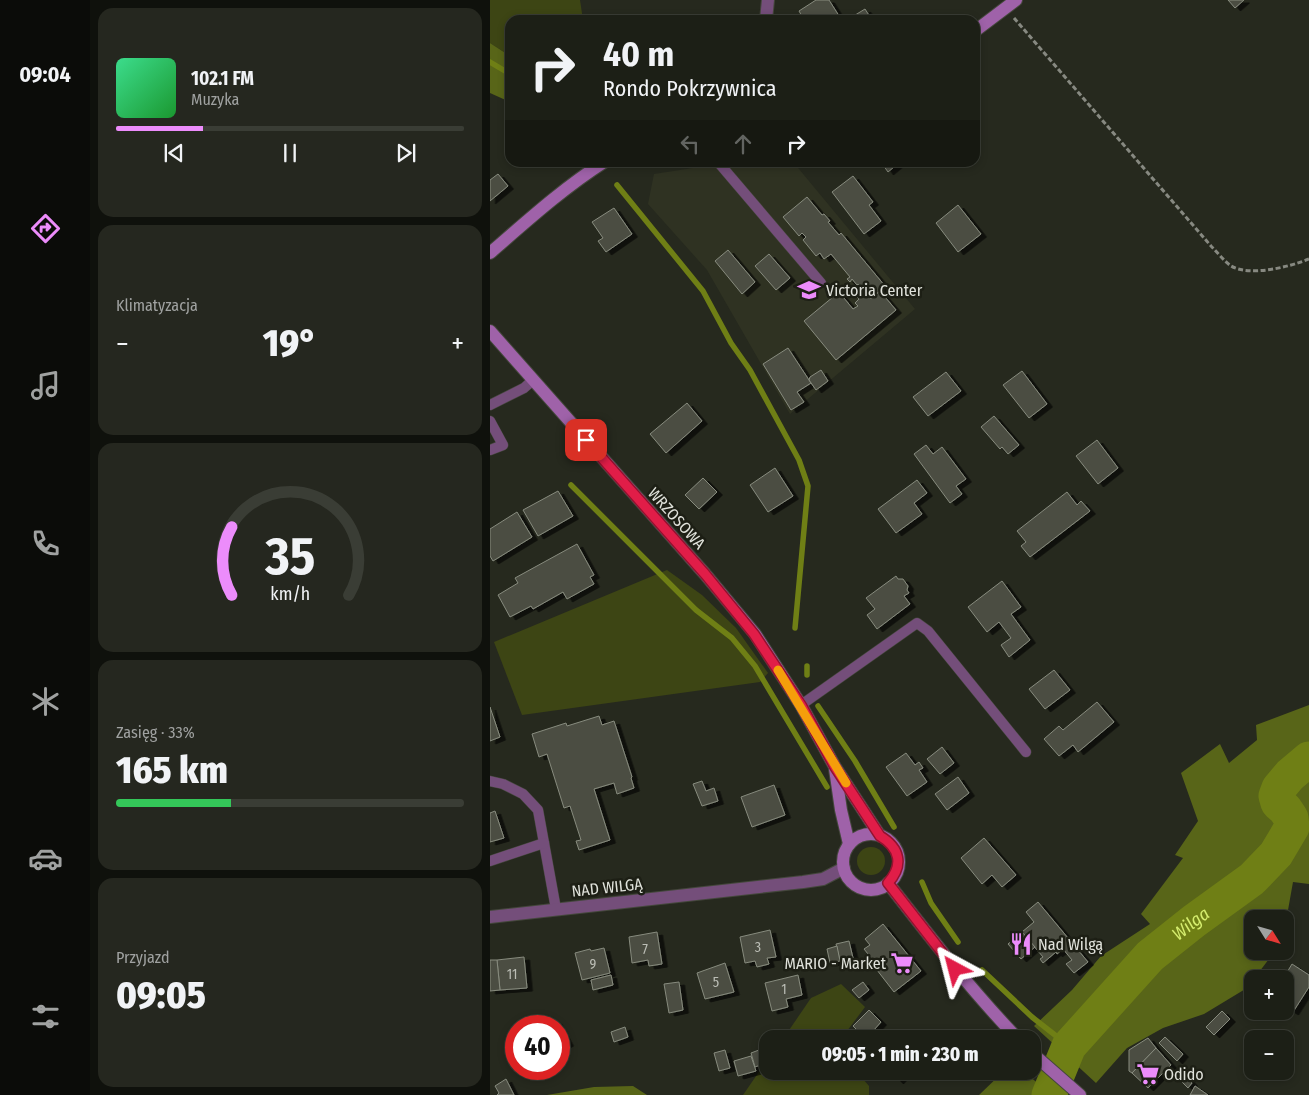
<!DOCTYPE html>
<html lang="pl">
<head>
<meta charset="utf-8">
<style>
  body { margin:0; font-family:"Fira Sans Condensed",sans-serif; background:#25271f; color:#f1f3f6; height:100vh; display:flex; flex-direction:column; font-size:19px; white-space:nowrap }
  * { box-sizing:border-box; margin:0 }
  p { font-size:16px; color:#a0a2a1 }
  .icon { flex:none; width:28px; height:28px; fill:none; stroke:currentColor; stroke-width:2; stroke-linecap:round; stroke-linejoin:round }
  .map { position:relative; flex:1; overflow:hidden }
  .drawer { display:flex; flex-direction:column; gap:8px; padding:8px; background:#0f110c; width:400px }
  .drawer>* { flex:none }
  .top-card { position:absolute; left:15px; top:15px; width:475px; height:152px; border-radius:15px; box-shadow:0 2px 8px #0003,0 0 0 1px #3a3d35; background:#1c1f16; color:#f1f3f6; overflow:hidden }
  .needle { width:32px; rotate:127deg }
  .fabs { position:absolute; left:754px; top:910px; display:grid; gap:10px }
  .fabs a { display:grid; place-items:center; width:50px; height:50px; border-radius:10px; background:#1c1f16; box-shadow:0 2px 8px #0003,0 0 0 1px #3a3d35; font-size:25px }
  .speed { position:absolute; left:15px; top:1015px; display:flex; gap:10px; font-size:25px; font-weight:700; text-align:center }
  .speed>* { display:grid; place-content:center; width:65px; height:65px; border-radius:50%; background:#1c1f16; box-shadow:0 2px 8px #0003,0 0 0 1px #3a3d35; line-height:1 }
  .speed .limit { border:8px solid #d22; background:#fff; color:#111 }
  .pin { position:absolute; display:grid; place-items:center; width:42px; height:42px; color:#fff; margin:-21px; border-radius:10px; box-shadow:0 2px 8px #0006 }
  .me { position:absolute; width:55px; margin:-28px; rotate:322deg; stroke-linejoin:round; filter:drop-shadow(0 0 4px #0008) }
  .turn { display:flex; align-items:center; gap:18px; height:105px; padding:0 15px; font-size:22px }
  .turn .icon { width:65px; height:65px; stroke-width:2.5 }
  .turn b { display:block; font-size:35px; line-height:42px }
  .lanes { display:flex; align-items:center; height:48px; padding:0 15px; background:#0003; justify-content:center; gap:25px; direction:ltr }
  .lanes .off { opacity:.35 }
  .big { font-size:38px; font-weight:800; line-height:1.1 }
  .drawer .card { flex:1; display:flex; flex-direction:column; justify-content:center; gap:8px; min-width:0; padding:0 18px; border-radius:15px; background:#25271f }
  .drawer .dial { align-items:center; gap:0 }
  .dial svg { height:130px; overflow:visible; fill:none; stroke:#3a3d35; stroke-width:7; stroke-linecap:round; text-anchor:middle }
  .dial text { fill:#f1f3f6; stroke:none }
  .song { display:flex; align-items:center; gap:15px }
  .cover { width:60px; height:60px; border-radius:8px; background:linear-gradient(135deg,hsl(150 70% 55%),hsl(130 70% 35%)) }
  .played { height:5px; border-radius:2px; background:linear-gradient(90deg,#ec8cfb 25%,#3a3d35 25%) }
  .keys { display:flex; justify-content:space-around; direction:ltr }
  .heat { display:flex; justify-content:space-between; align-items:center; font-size:28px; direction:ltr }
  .charge { height:8px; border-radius:4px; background:linear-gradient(90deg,#34c759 33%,#3a3d35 0) }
  .trip { position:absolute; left:269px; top:1030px; width:282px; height:50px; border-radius:15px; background:#1c1f16; box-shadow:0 2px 8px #0003,0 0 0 1px #3a3d35; font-weight:800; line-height:50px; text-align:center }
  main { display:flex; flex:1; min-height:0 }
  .dock { display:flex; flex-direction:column; width:90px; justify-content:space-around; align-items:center; background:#0b0c09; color:#a0a2a1 }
  .dock .icon { width:35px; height:35px }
  .dock .active { color:#ec8cfb }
  .dock b { font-size:22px; color:#f1f3f6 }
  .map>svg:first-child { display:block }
  .built { fill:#2f3222 }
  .green { fill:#3d4514 }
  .forest { fill:#586518 }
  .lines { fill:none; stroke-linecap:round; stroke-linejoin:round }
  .stream { stroke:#6f7f15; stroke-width:5.5 }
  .river { stroke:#6f7f15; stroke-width:35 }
  .building { fill:#4c4e43; stroke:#878b7e; filter:url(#shadow) }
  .lane-casing { stroke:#44473c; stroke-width:11 }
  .street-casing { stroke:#44473c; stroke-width:14 }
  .secondary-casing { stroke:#44473c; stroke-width:14 }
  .path { stroke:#878981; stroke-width:3; stroke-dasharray:5 2.5; stroke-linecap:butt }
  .lane { stroke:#744e7a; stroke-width:10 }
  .street { stroke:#744e7a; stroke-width:12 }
  .secondary { stroke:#9f62a9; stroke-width:12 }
  .route-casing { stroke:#92132f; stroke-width:12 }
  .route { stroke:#e11d48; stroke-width:9 }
  .slow { stroke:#f59e0b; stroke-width:9 }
  .labels { text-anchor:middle; stroke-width:5; stroke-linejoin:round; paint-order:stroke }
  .number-label { font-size:14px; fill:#bbbdb5 }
  .poi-label { font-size:16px; fill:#e0e2db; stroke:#1d1f15; text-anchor:start }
  .street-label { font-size:16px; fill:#e0e2db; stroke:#1d1f15 }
  .water-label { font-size:18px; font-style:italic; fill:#d5ed6e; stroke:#1d1f15 }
</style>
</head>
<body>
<main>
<nav class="dock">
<b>09:04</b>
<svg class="icon active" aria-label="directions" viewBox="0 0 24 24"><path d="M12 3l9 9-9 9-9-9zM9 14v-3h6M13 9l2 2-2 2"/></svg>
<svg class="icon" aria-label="music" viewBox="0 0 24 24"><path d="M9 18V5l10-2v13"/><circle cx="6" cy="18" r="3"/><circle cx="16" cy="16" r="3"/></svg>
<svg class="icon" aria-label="phone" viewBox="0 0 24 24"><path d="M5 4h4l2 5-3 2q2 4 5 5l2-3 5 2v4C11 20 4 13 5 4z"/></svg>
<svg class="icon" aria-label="climate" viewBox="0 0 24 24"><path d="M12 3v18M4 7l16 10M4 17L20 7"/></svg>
<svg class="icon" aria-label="car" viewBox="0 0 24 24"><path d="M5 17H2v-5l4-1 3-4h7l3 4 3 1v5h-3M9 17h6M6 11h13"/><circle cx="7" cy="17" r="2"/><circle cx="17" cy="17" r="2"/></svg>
<svg class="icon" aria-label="filters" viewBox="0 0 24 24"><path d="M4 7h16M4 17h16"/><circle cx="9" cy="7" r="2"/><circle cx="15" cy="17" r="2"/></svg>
</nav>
<section class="drawer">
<div class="card">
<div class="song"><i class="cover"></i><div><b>102.1 FM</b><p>Muzyka</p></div></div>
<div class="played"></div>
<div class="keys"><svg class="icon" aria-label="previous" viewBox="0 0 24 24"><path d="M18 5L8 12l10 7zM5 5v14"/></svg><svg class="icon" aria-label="pause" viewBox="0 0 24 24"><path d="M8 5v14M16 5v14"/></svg><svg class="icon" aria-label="next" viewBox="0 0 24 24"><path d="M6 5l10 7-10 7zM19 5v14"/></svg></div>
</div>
<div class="card"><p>Klimatyzacja</p>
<div class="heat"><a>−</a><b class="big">19°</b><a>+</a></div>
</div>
<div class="card dial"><svg viewBox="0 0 100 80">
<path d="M14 69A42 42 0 1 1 86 69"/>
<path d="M14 69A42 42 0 0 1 14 27" stroke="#ec8cfb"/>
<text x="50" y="56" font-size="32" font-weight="700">35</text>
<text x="50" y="72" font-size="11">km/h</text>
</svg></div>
<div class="card"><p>Zasięg · 33%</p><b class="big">165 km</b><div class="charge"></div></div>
<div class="card"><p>Przyjazd</p><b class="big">09:05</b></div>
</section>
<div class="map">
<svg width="819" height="1095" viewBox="0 0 819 1095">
  <defs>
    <filter id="shadow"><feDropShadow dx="5.5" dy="3" stdDeviation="0" flood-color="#0009"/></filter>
  </defs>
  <rect width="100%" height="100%" fill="#26291e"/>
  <polygon class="built" points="235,163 304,163 425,309 300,414 217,270 158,204 164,174"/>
  <g class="green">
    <polygon points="0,0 90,0 93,20 20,20 20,56 0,43"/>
    <polygon points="177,570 212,595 246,628 278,673 270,682 32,715 4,642"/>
    <circle cx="381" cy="861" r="14"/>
    <polygon points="351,984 375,1007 351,1039 293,1039 321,998"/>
    <polygon points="277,1060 278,1071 366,1071 379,1086 379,1095 253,1095"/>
  </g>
  <g class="forest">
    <polygon points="0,43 20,56 20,102 0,93"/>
    <polygon points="819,705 819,884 803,882 795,927 795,919 762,919 762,951 785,951 757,988 714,1014 673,1028 637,1048 606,1083 544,1026 582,990 611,956 660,924 651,914 693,858 685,855 708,821 691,773 730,744 739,763 767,740 766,725"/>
    <polygon points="514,1071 533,1071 562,1095 489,1095"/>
    <polygon points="143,1086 157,1095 57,1095 104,1087"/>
  </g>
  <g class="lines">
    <g class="stream">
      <polyline points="0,62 20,74"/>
      <polyline points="127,185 213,291 241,343 260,370 309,460 318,486 305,628"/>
      <polyline points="81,485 206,610 242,638 265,666 337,787"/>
      <polyline points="317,666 317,675"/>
      <polyline points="328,706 365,761 404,827"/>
      <polyline points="432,882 441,903 468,942"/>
      <polyline points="492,970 542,1017 579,1046"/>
    </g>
    <path class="river" id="s1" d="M559,1095L579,1046L660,956L704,921L762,879L786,854L802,827L801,818L795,809L788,803L786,796L789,788L800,775L819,759"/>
  </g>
  <g class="building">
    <polygon points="326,0 339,0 351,19 349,20 314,20 309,11"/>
    <polygon points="738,0 754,0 745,8"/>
    <polygon points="375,9 382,20 357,20"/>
    <polygon points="391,162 410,162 398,172"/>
    <polygon points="8,174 18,186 0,201 0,180"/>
    <polygon points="363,176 383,202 379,205 391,221 374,234 342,192"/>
    <polygon points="317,197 332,215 334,214 340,221 338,222 349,235 351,233 395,286 381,299 368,284 367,285 362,279 360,282 357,279 360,277 341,254 334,259 330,253 326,256 313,240 316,237 312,233 309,236 293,217"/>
    <polygon points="468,205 491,234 468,252 446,223"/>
    <polygon points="124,208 142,234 116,252 108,241 113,238 102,222"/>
    <polygon points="238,250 265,282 252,294 225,261"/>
    <polygon points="279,254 300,278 286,290 265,266"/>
    <polygon points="371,287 381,299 390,291 406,310 346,360 314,321 349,292 363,309 368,306 365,303 369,299 364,294"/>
    <polygon points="298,348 321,383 307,392 314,402 301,410 273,364"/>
    <polygon points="331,370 338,381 326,390 319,380 320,377"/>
    <polygon points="532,371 557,404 539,418 513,385"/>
    <polygon points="456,372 471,391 438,416 423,397"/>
    <polygon points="197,403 212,421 176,453 160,434"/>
    <polygon points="504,416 529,445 518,454 512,447 510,449 491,427"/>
    <polygon points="607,440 628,468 608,484 586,456"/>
    <polygon points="436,445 443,454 452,447 476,479 466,486 472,494 460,503 424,454"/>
    <polygon points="285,468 303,496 278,512 260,485"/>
    <polygon points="213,478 227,492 209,509 195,495"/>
    <polygon points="427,480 437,493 424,503 432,514 406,533 388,509"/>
    <polygon points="68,491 83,516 48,536 33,510"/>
    <polygon points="577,492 587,505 591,501 600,511 540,557 531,546 536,542 527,531"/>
    <polygon points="27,512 42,537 3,561 0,556 0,529"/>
    <polygon points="87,544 104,575 100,577 104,584 77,599 73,592 43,609 41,606 20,617 8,595 28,583 25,578"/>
    <polygon points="406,576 408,579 413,579 418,586 417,590 419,593 414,596 420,604 387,629 377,615 385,609 376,598"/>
    <polygon points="512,581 531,607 521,614 540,640 519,657 511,645 521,638 509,622 497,632 478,607"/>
    <polygon points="564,670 580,690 555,709 539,689"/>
    <polygon points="607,702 624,722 588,752 583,745 569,756 554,739 569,726 573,730"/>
    <polygon points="0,707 10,737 0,741"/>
    <polygon points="109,716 112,725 124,721 142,777 141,778 144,788 127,794 124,783 104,789 120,840 89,850 86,841 91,840 80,806 74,808 57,754 49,757 42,734 76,723 77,726"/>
    <polygon points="452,747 464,763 450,774 437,759"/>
    <polygon points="416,753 425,765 429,762 433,768 429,770 437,782 417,796 396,767"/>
    <polygon points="468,777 479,793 457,810 445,794"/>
    <polygon points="212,781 216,791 224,788 228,801 212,806 203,784"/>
    <polygon points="284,785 295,815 262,827 251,797"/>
    <polygon points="5,811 14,838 0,842 0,813"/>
    <polygon points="494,838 526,875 512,887 502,875 492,884 471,858"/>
    <polygon points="548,902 598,962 584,973 576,964 582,960 573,949 567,954 566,952 553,963 550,959 553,957 532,932 544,922 536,912"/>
    <polygon points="393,924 431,971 404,992 380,961 382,959 374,949 380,945 375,939"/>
    <polygon points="280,930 286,957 277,958 279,964 267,967 265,961 255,963 250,937"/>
    <polygon points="167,932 172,964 159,966 158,960 142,963 139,937"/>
    <polygon points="532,932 545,947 531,959 518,944"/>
    <polygon points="359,941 363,958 350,961 346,944"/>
    <polygon points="347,946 350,961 340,963 337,949"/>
    <polygon points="114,948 120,973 92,980 85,953 100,949 101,951"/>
    <polygon points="34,957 37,988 10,990 7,960"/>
    <polygon points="0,960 7,960 10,990 0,991"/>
    <polygon points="235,963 244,992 215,999 207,973"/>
    <polygon points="802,964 819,975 819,987 803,1012 795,1007 795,979 793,979"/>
    <polygon points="121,975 123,985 103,990 101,980"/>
    <polygon points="308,975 312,995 296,999 298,1007 282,1011 275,983"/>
    <polygon points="189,982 193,1010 179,1013 174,984"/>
    <polygon points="373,982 379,990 369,998 362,990"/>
    <polygon points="379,1010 391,1022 376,1039 363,1026"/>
    <polygon points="732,1011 740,1019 724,1035 716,1027"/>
    <polygon points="66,1021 78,1043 69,1048 69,1026 56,1026"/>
    <polygon points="135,1027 138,1037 124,1042 121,1032"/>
    <polygon points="675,1037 693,1054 687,1061 669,1043"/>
    <polygon points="658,1038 666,1048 642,1073 639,1071 639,1050"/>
    <polygon points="666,1048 681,1065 658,1088 642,1073"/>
    <polygon points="235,1050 240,1068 229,1071 224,1053"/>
    <polygon points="269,1050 273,1064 265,1067 261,1053"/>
    <polygon points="261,1056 266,1071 248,1076 244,1061"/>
    <polygon points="398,1071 417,1071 408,1081"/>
    <polygon points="694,1074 702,1083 698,1088 689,1079"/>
    <polygon points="16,1079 24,1095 7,1095 9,1093 5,1086"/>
    <polygon points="705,1086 718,1095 700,1095"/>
  </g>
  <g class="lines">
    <defs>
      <g id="lane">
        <polyline points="228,162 331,283"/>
        <polyline points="0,405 34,388 43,380"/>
        <polyline points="0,421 13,445 0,450"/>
        <polyline points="311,705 427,623 438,631 536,752"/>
        <polyline points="0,781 13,784 33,794 48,810 66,909"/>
        <polyline points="0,861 54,843"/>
      </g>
      <g id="street">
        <polyline points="276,20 278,0"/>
        <polyline points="0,917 313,882 333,879 354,868"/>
      </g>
      <g id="secondary">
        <polyline points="485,31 526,0"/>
        <path d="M0,253C37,221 72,189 114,162"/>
        <polyline points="0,331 215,574 265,634 311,705 345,767 390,836"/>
        <polyline points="345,769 351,810 359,844"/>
        <circle cx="381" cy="862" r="28"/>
        <path d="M398,883C440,937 481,990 528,1039"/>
        <polyline points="542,1053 590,1095"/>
      </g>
    </defs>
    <use href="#lane" class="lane-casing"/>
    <use href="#street" class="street-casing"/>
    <use href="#secondary" class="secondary-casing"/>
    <path class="path" d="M524,18L721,246C727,252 734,261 741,266C760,277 799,267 819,259"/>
    <use href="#lane" class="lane"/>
    <use href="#street" class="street"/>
    <use href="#secondary" class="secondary"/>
  </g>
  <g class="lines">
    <defs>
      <path id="route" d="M96,440L215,574L264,634L311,705L345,767L390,836C410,848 414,865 398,883L465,969"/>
    </defs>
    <use href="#route" class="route-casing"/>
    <use href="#route" class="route"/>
    <polyline class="slow" points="288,670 356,783"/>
  </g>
  <defs>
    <symbol id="school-bare" viewBox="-9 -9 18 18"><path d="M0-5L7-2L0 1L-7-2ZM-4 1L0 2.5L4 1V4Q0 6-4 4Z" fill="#ec8cfb" stroke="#1d1f15" stroke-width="2.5" paint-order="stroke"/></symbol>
    <symbol id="restaurant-bare" viewBox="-9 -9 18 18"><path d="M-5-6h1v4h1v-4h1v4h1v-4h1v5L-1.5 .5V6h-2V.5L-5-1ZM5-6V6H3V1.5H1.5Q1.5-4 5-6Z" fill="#ec8cfb" stroke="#1d1f15" stroke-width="2.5" paint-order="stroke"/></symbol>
    <symbol id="supermarket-bare" viewBox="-9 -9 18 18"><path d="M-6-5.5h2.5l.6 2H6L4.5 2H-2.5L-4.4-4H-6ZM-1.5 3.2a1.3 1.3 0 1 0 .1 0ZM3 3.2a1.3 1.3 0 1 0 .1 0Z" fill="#ec8cfb" stroke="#1d1f15" stroke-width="2.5" paint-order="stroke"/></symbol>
  </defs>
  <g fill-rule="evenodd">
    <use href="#school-bare" x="303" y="274" width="32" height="32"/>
    <use href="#restaurant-bare" x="515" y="928" width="32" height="32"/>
    <use href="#supermarket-bare" x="396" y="947" width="32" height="32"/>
    <use href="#supermarket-bare" x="642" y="1058" width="32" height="32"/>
  </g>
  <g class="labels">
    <g class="number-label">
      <text x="268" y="952">3</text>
      <text x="155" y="954">7</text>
      <text x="103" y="969">9</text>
      <text x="22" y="979">11</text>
      <text x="226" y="987">5</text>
      <text x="294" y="994">1</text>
    </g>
    <g class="poi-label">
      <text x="336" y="296">Victoria Center</text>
      <text x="548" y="950">Nad Wilgą</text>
      <text x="396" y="969" text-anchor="end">MARIO - Market</text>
      <text x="674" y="1080">Odido</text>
    </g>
    <g class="street-label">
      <text transform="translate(187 518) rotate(48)" y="6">WRZOSOWA</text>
      <text transform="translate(117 887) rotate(-6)" y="6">NAD WILGĄ</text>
    </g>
    <g class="water-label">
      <text dy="6" stroke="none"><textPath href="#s1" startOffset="226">Wilga</textPath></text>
    </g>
  </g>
</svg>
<div class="fabs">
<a><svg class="needle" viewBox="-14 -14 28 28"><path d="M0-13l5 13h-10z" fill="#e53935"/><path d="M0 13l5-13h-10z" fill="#a0a2a1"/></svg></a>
<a>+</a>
<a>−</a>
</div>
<div class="speed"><div class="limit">40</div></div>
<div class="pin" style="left:96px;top:440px;background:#d93025"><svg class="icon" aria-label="arrive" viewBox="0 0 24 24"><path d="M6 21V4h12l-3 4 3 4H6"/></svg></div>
<svg class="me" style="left:465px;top:969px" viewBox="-20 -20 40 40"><path d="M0-17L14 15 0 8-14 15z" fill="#e11d48" stroke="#fff" stroke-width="4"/></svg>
<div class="trip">09:05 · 1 min · 230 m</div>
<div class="top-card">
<div class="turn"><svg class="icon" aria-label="right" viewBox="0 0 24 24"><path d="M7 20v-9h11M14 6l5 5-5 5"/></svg><div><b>40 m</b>Rondo Pokrzywnica</div></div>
<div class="lanes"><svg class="icon off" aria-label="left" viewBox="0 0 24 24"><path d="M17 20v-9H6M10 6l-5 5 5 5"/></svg><svg class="icon off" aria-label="ahead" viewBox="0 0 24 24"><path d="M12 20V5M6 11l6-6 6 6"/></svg><svg class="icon" aria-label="right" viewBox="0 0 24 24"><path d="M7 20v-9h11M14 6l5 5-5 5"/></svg></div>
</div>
</div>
</main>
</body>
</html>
